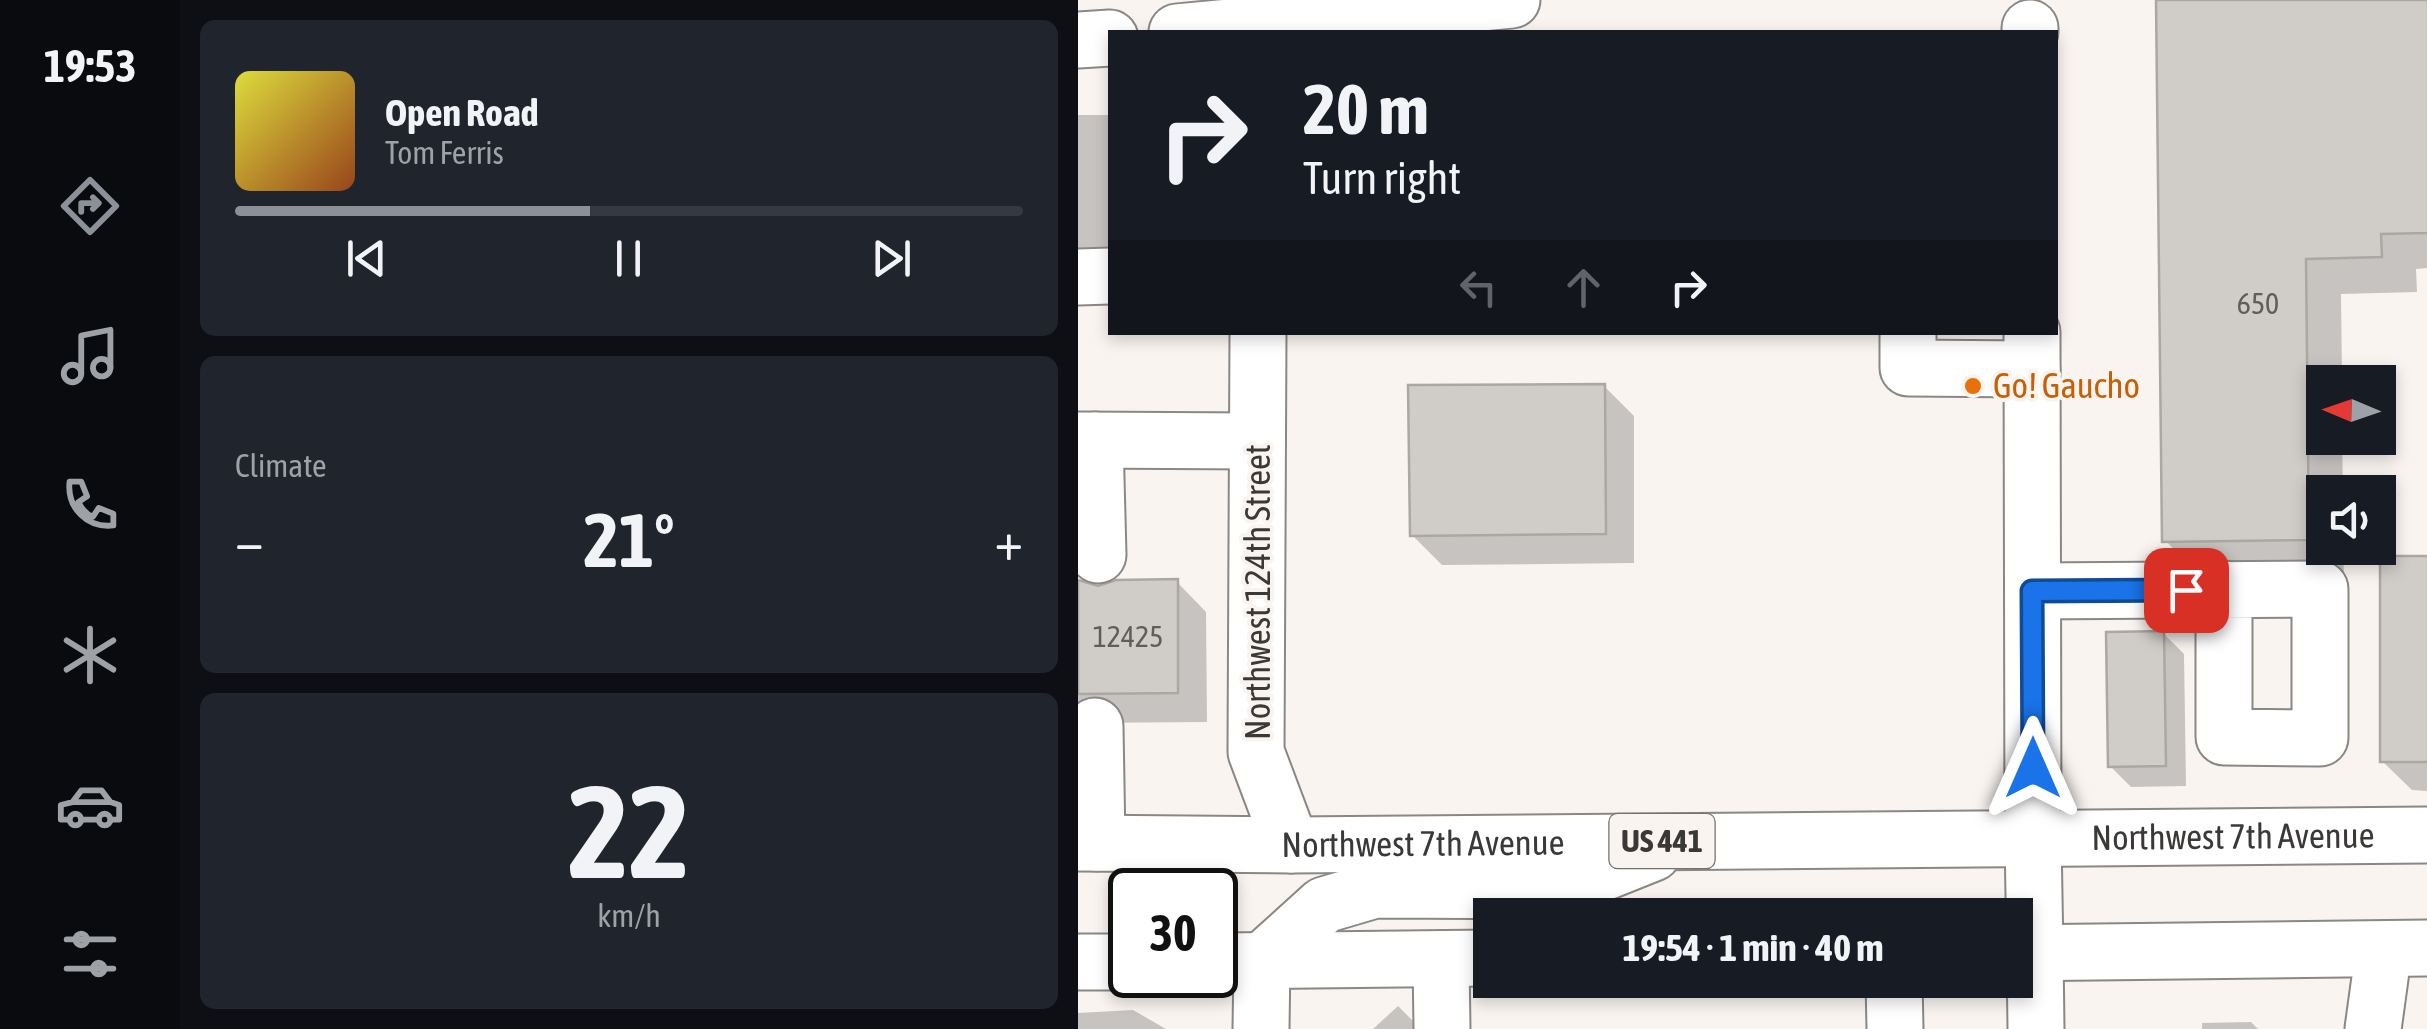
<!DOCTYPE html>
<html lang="en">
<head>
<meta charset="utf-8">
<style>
  body { margin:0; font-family:"Asap Condensed",sans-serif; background:#20242c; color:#f1f3f6; height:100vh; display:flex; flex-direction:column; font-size:38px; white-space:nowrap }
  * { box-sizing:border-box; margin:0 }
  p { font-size:32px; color:#9ea1a6 }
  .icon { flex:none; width:55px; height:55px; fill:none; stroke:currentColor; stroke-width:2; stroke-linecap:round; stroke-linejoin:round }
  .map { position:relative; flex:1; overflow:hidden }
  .panel { display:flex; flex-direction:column; gap:20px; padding:20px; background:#0d0f14; width:898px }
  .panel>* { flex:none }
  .guide { position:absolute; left:30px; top:30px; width:950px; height:305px; border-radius:0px; box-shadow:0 5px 15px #0003; background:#171b24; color:#f1f3f6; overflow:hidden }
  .needle { width:65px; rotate:272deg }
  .buttons { position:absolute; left:1228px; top:365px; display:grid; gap:20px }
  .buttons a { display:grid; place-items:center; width:90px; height:90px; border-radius:0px; background:#171b24; box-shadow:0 5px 15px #0003; font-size:50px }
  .speed { position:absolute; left:30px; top:868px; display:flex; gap:20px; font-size:50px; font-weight:700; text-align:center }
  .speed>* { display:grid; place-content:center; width:130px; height:130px; border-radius:50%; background:#171b24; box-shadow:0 5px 15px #0003; line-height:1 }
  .speed .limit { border:5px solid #111; border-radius:15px; background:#fff; color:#111 }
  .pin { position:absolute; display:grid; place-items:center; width:85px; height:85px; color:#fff; margin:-42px; border-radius:20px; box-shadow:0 5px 15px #0006 }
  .me { position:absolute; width:110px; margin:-55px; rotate:0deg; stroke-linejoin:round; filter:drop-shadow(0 0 8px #0008) }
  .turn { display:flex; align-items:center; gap:35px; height:210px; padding:0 30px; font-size:45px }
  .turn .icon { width:130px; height:130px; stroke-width:2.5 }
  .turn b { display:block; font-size:70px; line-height:85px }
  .lanes { display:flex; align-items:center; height:95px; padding:0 30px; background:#0003; justify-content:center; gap:50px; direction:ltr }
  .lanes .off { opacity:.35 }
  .big { font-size:75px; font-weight:700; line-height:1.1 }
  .panel .card { flex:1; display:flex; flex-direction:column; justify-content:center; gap:15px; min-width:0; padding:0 35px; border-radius:15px; background:#20242c }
  .panel .dial { align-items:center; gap:0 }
  .dial b { font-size:130px; line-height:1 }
  .song { display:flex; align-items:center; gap:30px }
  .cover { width:120px; height:120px; border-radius:15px; background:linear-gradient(135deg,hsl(60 70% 55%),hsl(20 70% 35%)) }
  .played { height:10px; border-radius:5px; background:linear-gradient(90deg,#8c9099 45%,#363941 45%) }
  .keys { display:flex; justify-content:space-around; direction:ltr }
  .heat { display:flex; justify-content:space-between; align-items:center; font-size:55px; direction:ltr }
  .trip { position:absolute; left:395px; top:898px; width:560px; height:100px; border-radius:0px; background:#171b24; box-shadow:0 5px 15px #0003; font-weight:700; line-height:100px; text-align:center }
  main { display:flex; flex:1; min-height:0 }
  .tabs { display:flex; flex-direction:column; width:180px; justify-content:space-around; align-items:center; background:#090b0e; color:#9ea1a6 }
  .tabs .icon { width:70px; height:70px }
  .tabs .on { color:#8c9099 }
  .tabs b { font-size:45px; color:#f1f3f6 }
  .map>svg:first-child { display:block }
  .shadow { fill:#0003 }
  .building { fill:#d0cdc8; stroke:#aba8a4; stroke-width:2.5 }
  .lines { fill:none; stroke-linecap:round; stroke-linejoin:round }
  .minor-casing { stroke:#8b8784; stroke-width:59 }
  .major-casing { stroke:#8b8784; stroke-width:59 }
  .highway-casing { stroke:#8b8784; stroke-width:59 }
  .minor { stroke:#fff; stroke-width:55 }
  .major { stroke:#fff; stroke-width:55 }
  .highway { stroke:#fff; stroke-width:55 }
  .route-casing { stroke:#114b97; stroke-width:25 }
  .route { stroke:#1a73e8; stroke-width:18 }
  .food-dot { fill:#e8710a; stroke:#f9f4f0; stroke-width:4 }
  .labels { text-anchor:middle; stroke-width:8; stroke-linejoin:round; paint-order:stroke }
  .number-label { font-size:30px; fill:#605e5c }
  .shield { fill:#f9f4f0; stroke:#74716f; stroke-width:2.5 }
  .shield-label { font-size:32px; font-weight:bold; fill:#3b3938 }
  .food-label { font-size:35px; fill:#c56008; stroke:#f9f4f0; text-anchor:start }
  .street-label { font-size:35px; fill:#3b3938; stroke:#f9f4f0 }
</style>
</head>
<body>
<main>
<nav class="tabs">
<b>19:53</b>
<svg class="icon on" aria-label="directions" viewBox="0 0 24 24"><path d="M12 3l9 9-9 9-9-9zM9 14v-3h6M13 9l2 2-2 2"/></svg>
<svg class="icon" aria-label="music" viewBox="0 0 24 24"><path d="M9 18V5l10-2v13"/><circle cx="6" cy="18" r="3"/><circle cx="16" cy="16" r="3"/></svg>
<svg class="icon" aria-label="phone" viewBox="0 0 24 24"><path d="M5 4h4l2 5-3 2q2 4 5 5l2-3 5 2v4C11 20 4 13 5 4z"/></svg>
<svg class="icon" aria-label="climate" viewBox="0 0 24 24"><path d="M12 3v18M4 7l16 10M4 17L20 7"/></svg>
<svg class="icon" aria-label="car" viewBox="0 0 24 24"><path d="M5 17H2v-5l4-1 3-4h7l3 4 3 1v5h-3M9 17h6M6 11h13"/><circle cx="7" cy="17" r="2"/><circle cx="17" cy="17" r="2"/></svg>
<svg class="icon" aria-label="filters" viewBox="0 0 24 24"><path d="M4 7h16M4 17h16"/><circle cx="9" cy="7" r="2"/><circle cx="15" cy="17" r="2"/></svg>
</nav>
<section class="panel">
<div class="card">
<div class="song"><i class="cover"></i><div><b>Open Road</b><p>Tom Ferris</p></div></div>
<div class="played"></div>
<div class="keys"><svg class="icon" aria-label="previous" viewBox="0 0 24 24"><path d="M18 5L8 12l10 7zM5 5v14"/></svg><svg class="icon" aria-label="pause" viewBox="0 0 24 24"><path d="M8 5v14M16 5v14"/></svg><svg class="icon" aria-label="next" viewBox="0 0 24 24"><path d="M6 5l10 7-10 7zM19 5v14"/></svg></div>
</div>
<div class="card"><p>Climate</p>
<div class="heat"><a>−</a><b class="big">21°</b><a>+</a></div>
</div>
<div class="card dial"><b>22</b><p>km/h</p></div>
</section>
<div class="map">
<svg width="1350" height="1029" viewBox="0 0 1350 1029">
  <rect width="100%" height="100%" fill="#f9f4f0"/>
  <g class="shadow">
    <polygon points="1081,0 1350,0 1350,268 1338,269 1339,292 1263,294 1264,382 1245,382 1245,438 1264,438 1265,492 1245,492 1245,548 1265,548 1266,575 1123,577 1087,540"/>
    <rect x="0" y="115" width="32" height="149"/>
    <polygon points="526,386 556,416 556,563 364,565 334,535"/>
    <polygon points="1350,559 1350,791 1334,790 1304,761"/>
    <polygon points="99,582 128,612 129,722 0,723 0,583 20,589"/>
    <polygon points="1085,633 1106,654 1108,786 1053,787 1032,766"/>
    <polygon points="320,1006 343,1029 295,1029"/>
    <polygon points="55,1010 88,1029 0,1029 0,1013"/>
    <polygon points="1173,1022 1180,1029 1124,1029 1124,1023"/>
  </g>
  <g class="building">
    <polygon points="1078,0 1350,0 1350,233 1303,234 1304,257 1228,259 1231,540 1084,542"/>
    <polygon points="527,384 528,534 332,536 330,385"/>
    <rect x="1302" y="556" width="48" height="206"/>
    <polygon points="100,579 100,693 0,694 0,580 20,586 38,580"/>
    <polygon points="1086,631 1088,766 1030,767 1028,632"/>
  </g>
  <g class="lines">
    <defs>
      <g id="minor">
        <polyline points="952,28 952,32"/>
        <polyline points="0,277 32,276"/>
        <polyline points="180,332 178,752 213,845"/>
        <polyline points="830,332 830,368 954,369"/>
        <polyline points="954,332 955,838"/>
        <polyline points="0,440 179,441"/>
        <polyline points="17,440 20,555"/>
        <polyline points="955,591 1242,589 1242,738 1146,737 1146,589"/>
        <polyline points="17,726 19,843"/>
        <polyline points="957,953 958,1029"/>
        <polyline points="363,959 364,1029"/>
        <polyline points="816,980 817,1029"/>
        <polyline points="183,1029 184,961"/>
        <polyline points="1295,1029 1306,949"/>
      </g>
      <g id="major">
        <polyline points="955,838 957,953"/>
        <path id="s1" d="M0,843L213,845L1350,835"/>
        <polyline points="938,953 1350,948"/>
        <polyline points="138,961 412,958"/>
        <polyline points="184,961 246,905 297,890 480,891 575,853"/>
        <polyline points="0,962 52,962"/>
      </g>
      <g id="highway">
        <polyline points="99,32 434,0"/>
        <polyline points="0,40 32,38"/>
      </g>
    </defs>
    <use href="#minor" class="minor-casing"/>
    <use href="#major" class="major-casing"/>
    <use href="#highway" class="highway-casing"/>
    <use href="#minor" class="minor"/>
    <use href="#major" class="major"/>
    <use href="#highway" class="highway"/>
  </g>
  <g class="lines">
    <defs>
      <polyline id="route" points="955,768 954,591 1108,590"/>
    </defs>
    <use href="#route" class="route-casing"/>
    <use href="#route" class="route"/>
  </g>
  <circle class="food-dot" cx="895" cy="386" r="10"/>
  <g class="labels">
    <g class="number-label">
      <text x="1180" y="314">650</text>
      <text x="50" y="647">12425</text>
    </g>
    <rect class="shield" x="531.5" y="814" width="105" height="54" rx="8"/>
    <g class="shield-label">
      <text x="584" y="852">US 441</text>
    </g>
    <g class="food-label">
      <text x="915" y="398">Go! Gaucho</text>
    </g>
    <g class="street-label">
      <text transform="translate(180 592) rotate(-90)" y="12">Northwest 124th Street</text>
      <text dy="12" stroke="none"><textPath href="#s1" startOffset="1155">Northwest 7th Avenue</textPath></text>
      <text dy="12" stroke="none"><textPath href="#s1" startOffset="345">Northwest 7th Avenue</textPath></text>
    </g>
  </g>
</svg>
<div class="buttons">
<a><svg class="needle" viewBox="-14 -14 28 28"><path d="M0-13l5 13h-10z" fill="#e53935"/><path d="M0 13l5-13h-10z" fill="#9ea1a6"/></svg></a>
<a><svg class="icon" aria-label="sound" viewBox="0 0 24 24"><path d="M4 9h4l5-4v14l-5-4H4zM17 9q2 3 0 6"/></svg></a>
</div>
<div class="speed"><div class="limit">30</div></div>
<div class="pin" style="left:1108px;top:590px;background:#d93025"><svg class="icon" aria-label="arrive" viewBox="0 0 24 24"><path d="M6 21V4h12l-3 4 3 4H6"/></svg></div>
<svg class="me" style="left:955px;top:768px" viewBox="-20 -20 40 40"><path d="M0-17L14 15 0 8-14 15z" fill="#1a73e8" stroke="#fff" stroke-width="4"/></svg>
<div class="trip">19:54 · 1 min · 40 m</div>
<div class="guide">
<div class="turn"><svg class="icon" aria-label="right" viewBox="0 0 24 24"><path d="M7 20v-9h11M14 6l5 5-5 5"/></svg><div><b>20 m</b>Turn right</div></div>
<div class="lanes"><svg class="icon off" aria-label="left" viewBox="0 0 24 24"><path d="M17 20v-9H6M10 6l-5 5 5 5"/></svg><svg class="icon off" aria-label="ahead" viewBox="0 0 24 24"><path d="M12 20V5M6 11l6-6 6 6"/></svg><svg class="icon" aria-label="right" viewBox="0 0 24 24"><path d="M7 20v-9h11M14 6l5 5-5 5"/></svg></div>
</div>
</div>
</main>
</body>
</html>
